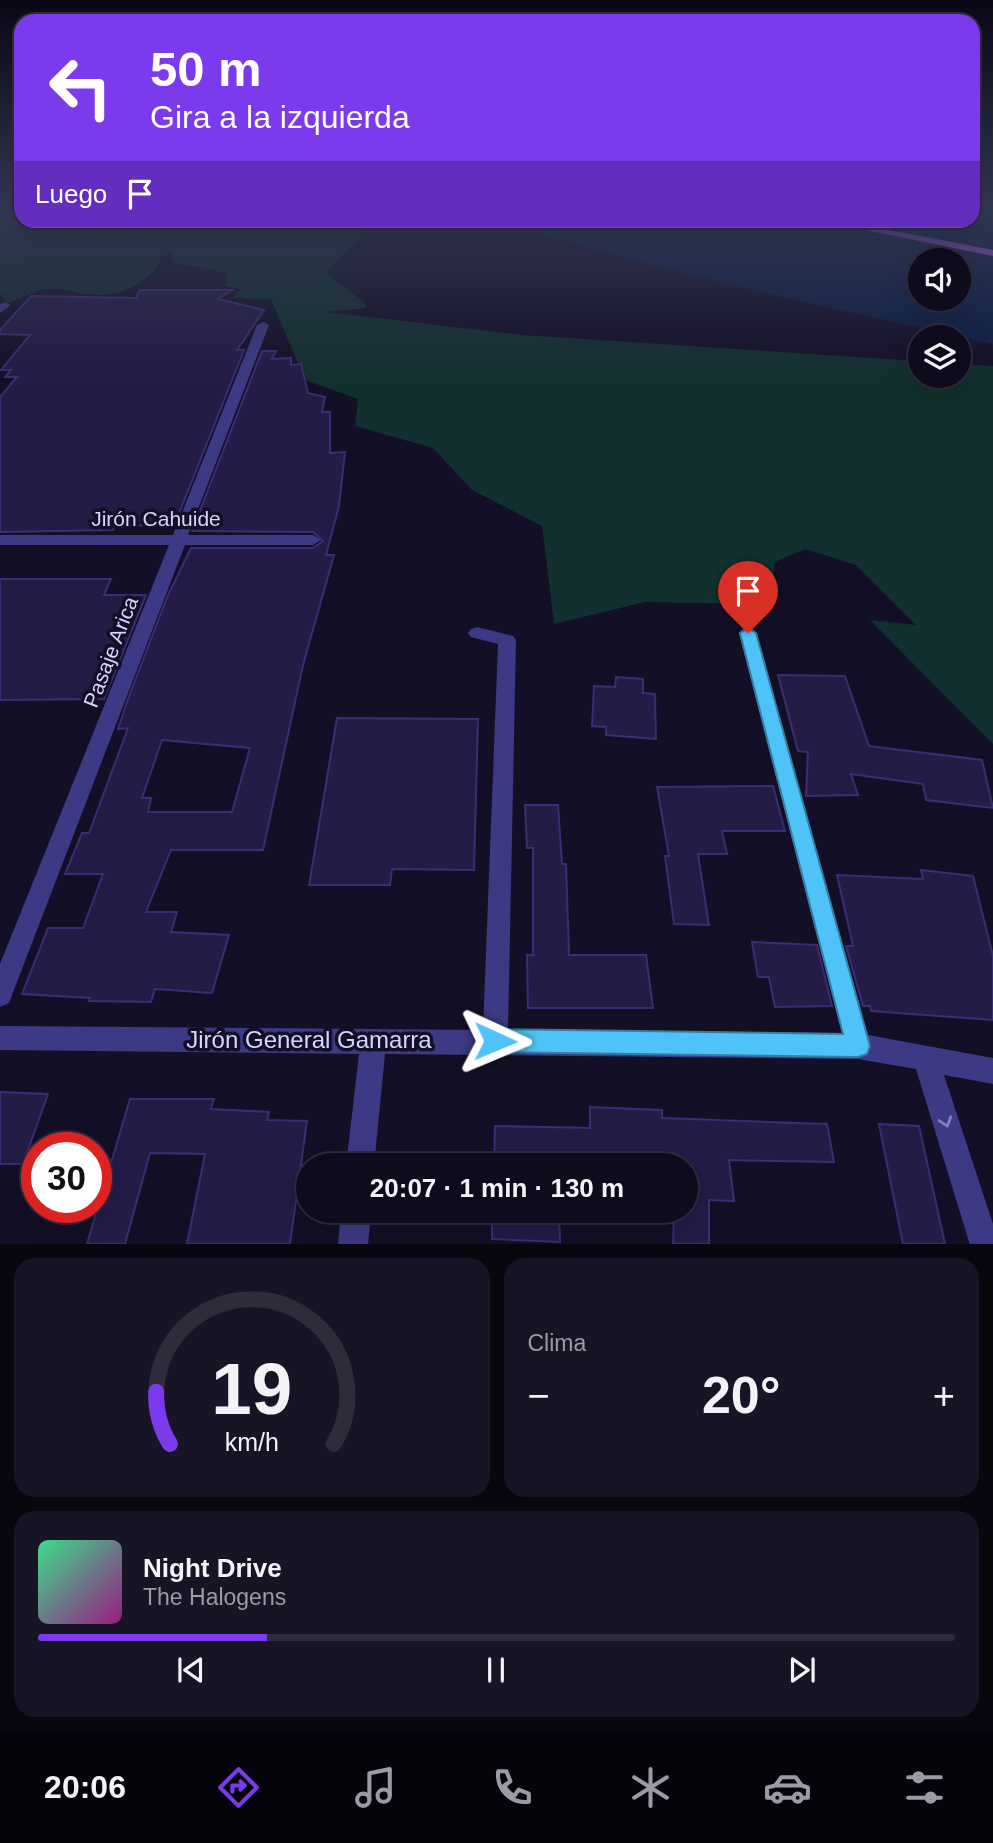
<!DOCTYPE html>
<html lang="es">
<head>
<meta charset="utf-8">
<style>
  body { margin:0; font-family:Helvetica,sans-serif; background:#171425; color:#f1f3f6; height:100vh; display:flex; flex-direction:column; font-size:26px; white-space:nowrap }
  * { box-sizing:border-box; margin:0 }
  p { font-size:23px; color:#9b9ba3 }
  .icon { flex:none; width:38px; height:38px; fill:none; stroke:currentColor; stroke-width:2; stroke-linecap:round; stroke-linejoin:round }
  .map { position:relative; height:1244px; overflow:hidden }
  .drawer { display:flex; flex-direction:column; gap:14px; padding:14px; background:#08060f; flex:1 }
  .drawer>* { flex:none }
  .guide { position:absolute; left:14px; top:14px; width:966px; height:214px; border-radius:21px; box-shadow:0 7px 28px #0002,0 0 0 2px #2e2b3b; background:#7c3aed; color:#fff; overflow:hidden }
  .buttons { position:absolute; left:908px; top:248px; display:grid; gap:14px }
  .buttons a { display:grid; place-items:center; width:63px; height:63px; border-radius:50%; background:#0e0b1c; box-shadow:0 7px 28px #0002,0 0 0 2px #2e2b3b; font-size:35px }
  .speed { position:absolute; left:21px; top:1132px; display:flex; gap:14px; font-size:35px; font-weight:700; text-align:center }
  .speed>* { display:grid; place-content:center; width:91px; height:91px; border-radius:50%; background:#0e0b1c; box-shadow:0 7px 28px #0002,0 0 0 2px #2e2b3b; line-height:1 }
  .speed .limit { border:10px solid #d22; background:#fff; color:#111 }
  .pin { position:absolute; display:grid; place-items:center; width:60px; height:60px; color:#fff; margin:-72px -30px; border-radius:50% 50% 50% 0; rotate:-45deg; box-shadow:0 0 7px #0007 }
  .pin .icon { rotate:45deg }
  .me { position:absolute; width:77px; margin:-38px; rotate:91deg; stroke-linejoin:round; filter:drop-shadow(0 0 5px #0008) }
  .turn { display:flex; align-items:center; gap:24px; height:147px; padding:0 21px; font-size:32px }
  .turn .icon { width:91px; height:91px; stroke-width:2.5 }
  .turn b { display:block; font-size:49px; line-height:60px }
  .then { display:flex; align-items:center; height:66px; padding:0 21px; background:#0003; gap:14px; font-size:26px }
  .big { font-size:52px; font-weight:800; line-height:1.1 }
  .drawer .card { flex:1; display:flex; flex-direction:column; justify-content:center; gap:10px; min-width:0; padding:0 24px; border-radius:21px; background:#171425 }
  .drawer .dial { align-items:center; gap:0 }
  .dial svg { height:182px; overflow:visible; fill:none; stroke:#2e2b3b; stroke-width:7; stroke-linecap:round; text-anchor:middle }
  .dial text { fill:#f1f3f6; stroke:none }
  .song { display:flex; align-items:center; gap:21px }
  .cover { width:84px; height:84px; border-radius:10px; background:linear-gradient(135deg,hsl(150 70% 55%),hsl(310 70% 35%)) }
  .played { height:7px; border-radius:4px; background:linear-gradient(90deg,#7c3aed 25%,#2e2b3b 25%) }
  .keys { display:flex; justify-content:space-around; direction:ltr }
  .heat { display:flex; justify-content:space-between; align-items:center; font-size:38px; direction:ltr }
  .drawer .tiles { flex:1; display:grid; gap:14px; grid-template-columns:1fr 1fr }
  .card:last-child { grid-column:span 2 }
  .trip { position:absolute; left:296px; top:1153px; width:402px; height:70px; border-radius:35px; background:#0e0b1c; box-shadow:0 7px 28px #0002,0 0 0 2px #2e2b3b; font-weight:800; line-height:70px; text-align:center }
  .tabs { display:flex; height:112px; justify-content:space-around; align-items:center; background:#06040b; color:#9b9ba3 }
  .tabs .icon { width:49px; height:49px }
  .tabs .selected { color:#7c3aed }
  .tabs b { font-size:32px; color:#f1f3f6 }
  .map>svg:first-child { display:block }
  .green { fill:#12302f }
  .water { fill:#0a1f44; fill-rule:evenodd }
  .building { fill:#241b47; stroke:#3b2d73; stroke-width:2; fill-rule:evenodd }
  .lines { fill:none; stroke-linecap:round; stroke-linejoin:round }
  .minor { fill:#3d3a85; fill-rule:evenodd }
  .major { fill:#c25bff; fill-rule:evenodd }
  .oneway { stroke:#837fbc }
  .route { fill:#4fc3f7; stroke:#337fa1; stroke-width:2 }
  .labels { text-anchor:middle; stroke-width:7; stroke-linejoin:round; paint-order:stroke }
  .street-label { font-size:21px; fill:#d9d4ff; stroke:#130f26 }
  .near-street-label { font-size:24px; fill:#d9d4ff; stroke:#130f26 }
</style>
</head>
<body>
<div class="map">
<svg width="993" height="1245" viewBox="0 0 993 1245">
  <rect width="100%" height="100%" fill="#130f26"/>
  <path class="green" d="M0,205H21V220L374,221L326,273L364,302L366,308L326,312L522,335L920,361V376H959V364L993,366V744L870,620L916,625L856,565L805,549L775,562L770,604L645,602L554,624L542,526L472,490L433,448L355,426L358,399L305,380L271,299L233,298L240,289L226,286V273L173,262L170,253L161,257C151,286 114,299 84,294C72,292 60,287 47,289C33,291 19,299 6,304L0,293Z"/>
  <path class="water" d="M973,210L993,214V344C830,307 662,274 504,221L973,220ZM920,261H959V299H920Z"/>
  <g class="building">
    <polygon points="140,290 232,290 218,299 264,310 237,350 244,350 174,526 115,525 113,530 0,532 0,397 17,377 5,377 11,370 1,370 30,335 0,334 0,330 31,296 136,298"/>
    <path d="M262,351H276L272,359L291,358V365L301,364L308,393L325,397L322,412H330V453L345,452L339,506L326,555H334L303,665L263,850H171L146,912H177L171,932L229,935L212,993L155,989L151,1002L89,1001L90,998L22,994L48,928H83L103,874H65L82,833H89L128,728L118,729L128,699L168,595L191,548H313L323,541L313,532L192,531ZM162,740L250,748L232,812H148L151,798H142Z"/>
    <polygon points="0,579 111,579 104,595 146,595 104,699 0,700"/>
    <polygon points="778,675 845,676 869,746 982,760 993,808 926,800 923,784 851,774 858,795 806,796 808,752 798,751"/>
    <polygon points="616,677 643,679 643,693 655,694 656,739 606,735 606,727 592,726 594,686 615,687"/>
    <polygon points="337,718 478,719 474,870 392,869 390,885 309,885"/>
    <polygon points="773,786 785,831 722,831 727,854 698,854 709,925 674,924 665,856 669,856 657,787"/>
    <polygon points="525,805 558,805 562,864 566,864 569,955 646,955 653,1008 528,1008 527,955 533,955 533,848 527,848"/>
    <polygon points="921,870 973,876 993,956 993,1020 871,1011 870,1006 863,1006 846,946 853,946 837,875 923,879"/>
    <polygon points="752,942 817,945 832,1006 775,1007 769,977 758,977"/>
    <polygon points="0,1092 48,1094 23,1164 0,1164"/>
    <polygon points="130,1099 214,1099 211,1109 269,1112 267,1120 307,1121 290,1244 187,1244 205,1154 150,1153 125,1244 87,1244"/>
    <polygon points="590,1107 662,1110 662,1118 827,1124 834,1162 729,1160 734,1201 709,1200 709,1244 673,1244 674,1211 686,1211 686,1166 494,1166 495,1126 590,1128"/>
    <polygon points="879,1124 919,1126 945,1244 903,1244"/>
    <polygon points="492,1211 559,1211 560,1242 492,1239"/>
  </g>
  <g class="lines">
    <g class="minor">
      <polygon points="5,302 11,305 0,313 0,304"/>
      <polygon points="263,322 269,325 188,535 313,535 321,540 313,545 185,545 12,995 9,1003 0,1007 0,964 169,545 0,545 0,535 173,535 257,325"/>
      <polygon points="477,627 513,636 516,640 508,1030 842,1033 739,633 742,629 754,629 868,1035 993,1058 993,1084 944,1075 993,1224 993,1245 970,1245 916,1069 858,1059 385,1054 374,1166 346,1166 359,1054 0,1050 0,1026 483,1030 498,644 471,637 468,633 471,629"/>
      <polygon points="341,1211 371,1211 368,1245 338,1245"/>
    </g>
    <polygon class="major" points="816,220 838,220 993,250 993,256"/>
  </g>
  <defs><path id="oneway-chevron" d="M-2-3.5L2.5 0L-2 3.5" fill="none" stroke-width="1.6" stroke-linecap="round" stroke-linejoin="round" transform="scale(1.75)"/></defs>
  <use class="oneway" href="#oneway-chevron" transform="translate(946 1122) rotate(72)"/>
  <linearGradient id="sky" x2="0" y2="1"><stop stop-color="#0a0815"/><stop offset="0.54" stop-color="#333752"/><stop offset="1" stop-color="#333752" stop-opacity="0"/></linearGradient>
  <rect width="993" height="380" fill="url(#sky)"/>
  <polygon class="route" points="748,628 756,633 870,1046 867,1054 858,1057 495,1052 487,1049 483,1041 487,1033 495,1029 843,1034 740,633"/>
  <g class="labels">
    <g class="street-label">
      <text x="156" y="526">Jirón Cahuide</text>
      <text transform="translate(111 652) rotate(-69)" y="7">Pasaje Arica</text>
    </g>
    <g class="near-street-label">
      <text x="309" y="1048">Jirón General Gamarra</text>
    </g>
  </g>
</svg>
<div class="buttons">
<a><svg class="icon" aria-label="sound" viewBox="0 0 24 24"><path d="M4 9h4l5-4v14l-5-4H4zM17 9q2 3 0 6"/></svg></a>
<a><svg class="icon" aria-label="layers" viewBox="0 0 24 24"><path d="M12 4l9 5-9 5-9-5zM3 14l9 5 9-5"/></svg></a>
</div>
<div class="speed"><div class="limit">30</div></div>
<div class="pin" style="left:748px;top:633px;background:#d93025"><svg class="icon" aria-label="arrive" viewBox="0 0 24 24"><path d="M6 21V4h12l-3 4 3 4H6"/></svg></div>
<svg class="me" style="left:495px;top:1041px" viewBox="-20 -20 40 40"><path d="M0-17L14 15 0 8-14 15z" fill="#4fc3f7" stroke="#fff" stroke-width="4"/></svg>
<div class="trip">20:07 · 1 min · 130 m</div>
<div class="guide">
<div class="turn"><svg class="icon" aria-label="left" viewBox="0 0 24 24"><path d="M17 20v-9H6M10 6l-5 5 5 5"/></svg><div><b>50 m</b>Gira a la izquierda</div></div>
<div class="then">Luego<svg class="icon" aria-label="arrive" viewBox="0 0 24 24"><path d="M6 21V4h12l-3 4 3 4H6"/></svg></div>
</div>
</div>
<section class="drawer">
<div class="tiles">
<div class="card dial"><svg viewBox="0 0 100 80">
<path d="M14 69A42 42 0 1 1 86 69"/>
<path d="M14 69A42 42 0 0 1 8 46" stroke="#7c3aed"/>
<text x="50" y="56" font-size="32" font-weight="700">19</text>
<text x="50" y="72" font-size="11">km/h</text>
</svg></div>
<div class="card"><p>Clima</p>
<div class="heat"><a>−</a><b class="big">20°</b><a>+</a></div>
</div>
<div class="card">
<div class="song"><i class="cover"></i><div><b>Night Drive</b><p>The Halogens</p></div></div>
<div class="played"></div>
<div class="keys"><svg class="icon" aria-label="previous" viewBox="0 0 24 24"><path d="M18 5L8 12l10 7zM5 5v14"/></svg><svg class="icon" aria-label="pause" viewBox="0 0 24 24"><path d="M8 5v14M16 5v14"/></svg><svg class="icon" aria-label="next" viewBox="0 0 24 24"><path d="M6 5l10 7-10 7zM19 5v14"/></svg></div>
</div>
</div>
</section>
<nav class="tabs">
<b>20:06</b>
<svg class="icon selected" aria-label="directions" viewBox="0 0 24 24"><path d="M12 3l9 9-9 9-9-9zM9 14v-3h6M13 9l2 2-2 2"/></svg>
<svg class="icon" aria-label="music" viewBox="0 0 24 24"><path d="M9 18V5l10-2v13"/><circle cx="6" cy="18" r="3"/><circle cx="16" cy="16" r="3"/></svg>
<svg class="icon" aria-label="phone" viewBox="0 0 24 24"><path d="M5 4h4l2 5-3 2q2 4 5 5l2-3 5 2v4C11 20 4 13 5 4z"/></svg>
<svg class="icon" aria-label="climate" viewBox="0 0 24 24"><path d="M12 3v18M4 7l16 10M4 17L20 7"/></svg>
<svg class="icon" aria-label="car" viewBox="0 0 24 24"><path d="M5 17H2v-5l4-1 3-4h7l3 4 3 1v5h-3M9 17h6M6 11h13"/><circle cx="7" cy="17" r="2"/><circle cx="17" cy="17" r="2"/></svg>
<svg class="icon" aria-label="filters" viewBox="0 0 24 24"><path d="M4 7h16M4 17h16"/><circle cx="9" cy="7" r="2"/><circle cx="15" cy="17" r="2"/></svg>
</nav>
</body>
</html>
